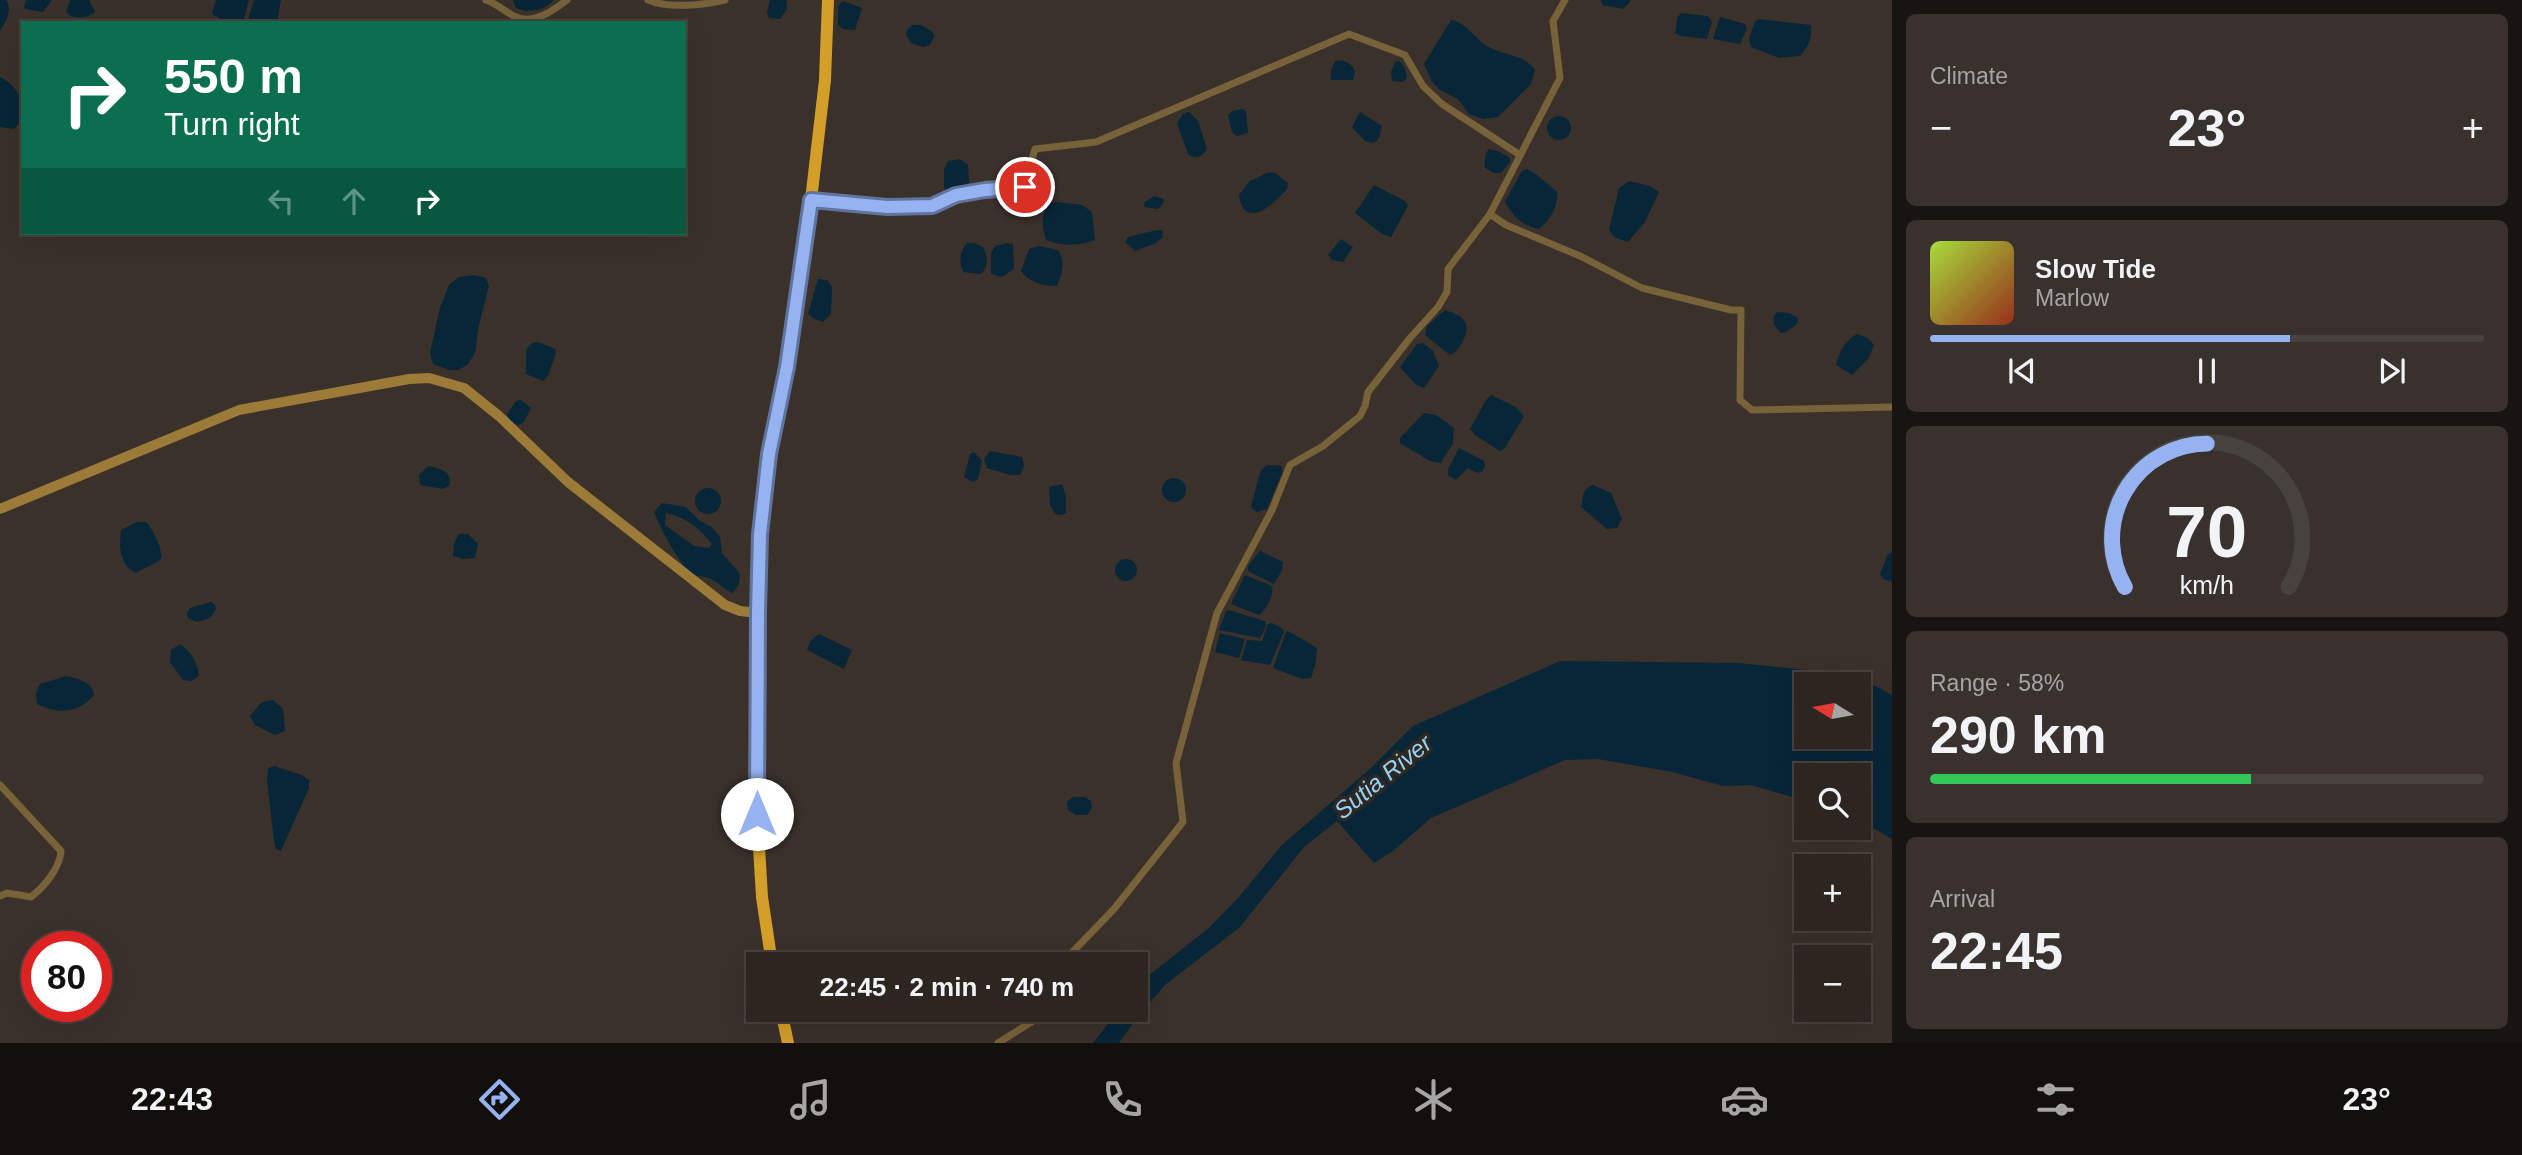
<!DOCTYPE html>
<html lang="en">
<head>
<meta charset="utf-8">
<style>
  body { margin:0; font-family:Arial,sans-serif; background:#38312d; color:#f1f3f6; height:100vh; display:flex; flex-direction:column; font-size:26px; white-space:nowrap }
  * { box-sizing:border-box; margin:0 }
  p { font-size:23px; color:#a6a5a5 }
  .icon { flex:none; width:38px; height:38px; fill:none; stroke:currentColor; stroke-width:2; stroke-linecap:round; stroke-linejoin:round }
  .map { position:relative; flex:1; overflow:hidden }
  .sheet { display:flex; flex-direction:column; gap:14px; padding:14px; background:#181412; width:630px }
  .sheet>* { flex:none }
  .guide { position:absolute; left:21px; top:21px; width:665px; height:214px; border-radius:0px; box-shadow:0 7px 28px #0002,0 0 0 2px #48423e; background:#0b6e4f; color:#fff; overflow:hidden }
  .needle { width:46px; rotate:281deg }
  .fabs { position:absolute; left:1794px; top:672px; display:grid; gap:14px }
  .fabs a { display:grid; place-items:center; width:77px; height:77px; border-radius:0px; background:#2c2520; box-shadow:0 7px 28px #0002,0 0 0 2px #48423e; font-size:35px }
  .speed { position:absolute; left:21px; top:931px; display:flex; gap:14px; font-size:35px; font-weight:700; text-align:center }
  .speed>* { display:grid; place-content:center; width:91px; height:91px; border-radius:50%; background:#2c2520; box-shadow:0 7px 28px #0002,0 0 0 2px #48423e; line-height:1 }
  .speed .limit { border:10px solid #d22; background:#fff; color:#111 }
  .pin { position:absolute; display:grid; place-items:center; width:60px; height:60px; color:#fff; margin:-30px; border:4px solid #fff; border-radius:50%; box-shadow:0 2px 7px #0007 }
  .me { position:absolute; width:77px; margin:-38px; rotate:0deg; stroke-linejoin:round; filter:drop-shadow(0 0 5px #0008) }
  .turn { display:flex; align-items:center; gap:24px; height:147px; padding:0 28px; font-size:32px }
  .turn .icon { width:91px; height:91px; stroke-width:2.5 }
  .turn b { display:block; font-size:49px; line-height:60px }
  .lanes { display:flex; align-items:center; height:66px; padding:0 28px; background:#0003; justify-content:center; gap:35px; direction:ltr }
  .lanes .off { opacity:.35 }
  .big { font-size:52px; font-weight:800; line-height:1.1 }
  .sheet .tile { flex:1; display:flex; flex-direction:column; justify-content:center; gap:10px; min-width:0; padding:0 24px; border-radius:10px; background:#38312d }
  .sheet .dial { align-items:center; gap:0 }
  .dial svg { height:182px; overflow:visible; fill:none; stroke:#48423e; stroke-width:7; stroke-linecap:round; text-anchor:middle }
  .dial text { fill:#f1f3f6; stroke:none }
  .song { display:flex; align-items:center; gap:21px }
  .cover { width:84px; height:84px; border-radius:10px; background:linear-gradient(135deg,hsl(80 70% 55%),hsl(10 70% 35%)) }
  .played { height:7px; border-radius:4px; background:linear-gradient(90deg,#95b2f1 65%,#48423e 65%) }
  .keys { display:flex; justify-content:space-around; direction:ltr }
  .heat { display:flex; justify-content:space-between; align-items:center; font-size:38px; direction:ltr }
  .charge { height:10px; border-radius:5px; background:linear-gradient(90deg,#34c759 58%,#48423e 0) }
  .trip { position:absolute; left:746px; top:952px; width:402px; height:70px; border-radius:0px; background:#2c2520; box-shadow:0 7px 28px #0002,0 0 0 2px #48423e; font-weight:800; line-height:70px; text-align:center }
  .dock { display:flex; height:112px; justify-content:space-around; align-items:center; background:#120f0d; color:#a6a5a5 }
  .dock .icon { width:49px; height:49px }
  .dock .on { color:#95b2f1 }
  .dock b { font-size:32px; color:#f1f3f6 }
  main { display:flex; flex:1; min-height:0 }
  .map>svg:first-child { display:block }
  .water { fill:#072637; fill-rule:evenodd }
  .lines { fill:none; stroke-linecap:round; stroke-linejoin:round }
  .street { stroke:#77623a; stroke-width:7 }
  .secondary { stroke:#9c7b38; stroke-width:10 }
  .highway { stroke:#d39f29; stroke-width:12 }
  .route-casing { stroke:#61749d; stroke-width:18 }
  .route { stroke:#95b2f1; stroke-width:12 }
  .labels { text-anchor:middle; stroke-width:7; stroke-linejoin:round; paint-order:stroke }
  .water-label { font-size:24px; font-style:italic; fill:#91d3fb; stroke:#312721 }
</style>
</head>
<body>
<main>
<div class="map">
<svg width="1892" height="1043" viewBox="0 0 1892 1043">
  <rect width="100%" height="100%" fill="#3b312b"/>
  <g class="water">
    <path d="M0,0H6C13,11 6,21 0,31Z"/>
    <polygon points="26,0 52,0 43,12 26,9 24,7"/>
    <path d="M70,0H89L95,12C87,19 72,20 66,12Z"/>
    <polygon points="216,0 249,0 243,23 229,23 213,15 212,12"/>
    <polygon points="254,0 281,0 277,23 247,23"/>
    <path d="M513,0H554C544,10 530,14 516,8Z"/>
    <polygon points="770,0 787,0 787,9 780,19 769,18 767,13"/>
    <polygon points="1601,0 1630,0 1630,2 1623,9 1602,5"/>
    <polygon points="843,1 862,8 855,30 843,29 838,25 838,6"/>
    <polygon points="1681,13 1708,16 1712,22 1707,39 1681,36 1675,33 1677,18"/>
    <polygon points="1720,17 1745,24 1747,29 1740,44 1713,39"/>
    <path d="M1759,19L1811,25C1812,38 1809,46 1800,56L1779,58L1751,47L1749,39L1755,21Z"/>
    <path d="M1451,20C1466,22 1474,38 1487,46C1503,56 1523,53 1535,70L1531,84L1498,117L1483,119L1469,114L1458,99L1440,90L1432,82L1424,64Z"/>
    <polygon points="912,25 921,25 933,32 934,37 930,45 923,47 911,43 906,35 907,30"/>
    <path d="M1335,61C1344,60 1351,62 1355,71L1353,80H1331V70Z"/>
    <polygon points="1399,61 1405,68 1407,78 1403,82 1392,81 1391,72 1395,62"/>
    <path d="M0,77C19,85 32,113 14,129L0,127Z"/>
    <polygon points="1243,109 1246,111 1248,133 1237,136 1232,132 1228,115 1233,111"/>
    <path d="M1189,112L1198,121L1207,149C1202,156 1196,161 1188,154L1177,123L1183,114Z"/>
    <polygon points="1360,112 1382,126 1379,138 1374,143 1365,141 1352,127"/>
    <circle cx="1559" cy="128" r="12"/>
    <polygon points="1489,149 1500,152 1510,158 1510,162 1501,173 1494,173 1484,167 1486,153"/>
    <polygon points="960,159 968,165 969,182 958,190 948,192 944,188 944,170 948,161"/>
    <path d="M1527,169L1537,175L1557,192C1558,207 1550,220 1539,229C1522,225 1513,217 1505,202L1522,171Z"/>
    <path d="M1269,172L1275,173L1288,183L1287,189C1275,203 1244,232 1239,195L1250,181Z"/>
    <polygon points="1629,181 1650,186 1659,192 1645,222 1628,242 1614,237 1609,230 1619,188"/>
    <polygon points="1374,185 1405,201 1408,206 1391,237 1382,234 1355,213"/>
    <polygon points="1154,196 1164,199 1162,205 1158,209 1144,207 1145,202"/>
    <path d="M1056,202L1082,205L1092,212L1095,240C1079,246 1062,246 1046,240C1042,227 1040,214 1050,203Z"/>
    <polygon points="1157,230 1162,230 1163,237 1156,243 1135,251 1125,242 1128,237"/>
    <polygon points="1341,239 1353,247 1343,262 1332,260 1328,255"/>
    <path d="M967,243H974L983,247C988,257 989,266 981,274L963,272C959,262 959,251 967,243Z"/>
    <polygon points="1007,243 1013,244 1014,269 1002,277 991,274 991,253 995,246"/>
    <path d="M1039,246L1058,250C1066,263 1062,273 1057,286C1044,286 1028,282 1021,271L1029,249Z"/>
    <polygon points="474,275 486,278 489,286 478,329 475,353 468,364 459,370 449,370 433,364 430,353 440,308 449,285 459,277"/>
    <polygon points="818,279 827,280 832,287 831,314 823,322 814,319 808,314"/>
    <path d="M1445,310C1465,316 1472,324 1462,343C1458,350 1456,352 1450,355L1425,335L1427,326Z"/>
    <polygon points="1777,312 1789,313 1798,318 1797,324 1786,332 1781,333 1774,325 1774,315"/>
    <path d="M1857,334L1868,338L1874,345L1868,359L1852,375L1836,365C1838,353 1846,340 1857,334Z"/>
    <polygon points="538,342 555,349 556,353 548,376 543,381 526,374 526,355 527,348 532,343"/>
    <polygon points="1423,343 1433,351 1439,366 1424,388 1416,385 1400,367 1417,344"/>
    <polygon points="1491,395 1516,407 1524,416 1505,448 1500,451 1475,435 1470,429 1486,400"/>
    <polygon points="521,400 531,408 524,422 518,425 508,421 507,414 516,401"/>
    <polygon points="1424,413 1436,415 1454,428 1453,443 1441,463 1430,461 1400,443 1400,438"/>
    <polygon points="1459,448 1484,461 1485,466 1483,471 1477,473 1468,468 1456,480 1448,475 1448,469"/>
    <polygon points="990,451 1022,457 1024,466 1020,475 1010,475 987,468 984,459"/>
    <polygon points="974,452 982,461 978,479 973,482 964,477 970,454"/>
    <polygon points="1267,465 1282,466 1282,473 1267,509 1257,512 1252,509 1251,506 1261,470"/>
    <path d="M428,466C439,468 453,471 449,486L443,489L420,485L419,475Z"/>
    <circle cx="1174" cy="490" r="12"/>
    <polygon points="1062,484 1066,496 1066,513 1062,515 1055,514 1050,505 1049,487"/>
    <path d="M1593,485L1611,493L1622,519L1617,528L1607,529L1581,507C1584,497 1581,489 1593,485Z"/>
    <circle cx="708" cy="501" r="13"/>
    <path d="M662,503L686,507L700,521L712,527L720,537L722,553L740,574L739,584L733,593C725,590 718,582 709,578C704,576 697,577 693,574C679,566 660,527 654,512ZM666,513C684,516 701,529 712,544L709,548L694,546L665,525Z"/>
    <path d="M137,522H146C154,531 160,545 162,557L159,561L136,573C119,566 119,545 121,530Z"/>
    <polygon points="459,534 468,534 478,544 475,558 463,559 453,556 454,543"/>
    <polygon points="1260,551 1283,562 1282,570 1274,584 1248,571 1248,566"/>
    <polygon points="1892,552 1892,582 1883,579 1880,574 1888,554"/>
    <circle cx="1126" cy="570" r="11"/>
    <path d="M1245,575L1272,586C1274,596 1267,608 1259,615L1231,604Z"/>
    <polygon points="211,602 215,605 216,609 210,618 197,622 188,618 187,613 190,608"/>
    <polygon points="1228,610 1265,621 1266,626 1260,638 1219,630 1226,611"/>
    <polygon points="1272,623 1282,628 1284,632 1270,665 1241,660 1247,640 1262,641 1268,624"/>
    <polygon points="1288,631 1317,648 1315,666 1311,678 1302,679 1273,668 1286,632"/>
    <polygon points="1220,633 1245,639 1239,658 1215,652"/>
    <polygon points="819,634 852,650 844,669 807,650 811,640"/>
    <path d="M180,644C191,651 198,663 199,676L192,681L183,680L170,662L171,650Z"/>
    <path d="M1560,661L1739,663L1806,670L1862,679L1892,695V839L1859,820L1858,775H1806V801L1751,785L1723,786L1672,772L1598,759L1565,760L1431,818L1393,851L1374,863L1337,821L1305,846L1239,928L1166,984L1138,1016L1119,1043H1093L1119,1010H1136V990L1148,976L1210,927L1239,897L1282,845L1371,768L1413,726ZM1858,684V737H1806V684Z"/>
    <path d="M66,676C76,678 93,682 94,695C79,714 57,714 37,704L36,693L40,684Z"/>
    <polygon points="273,700 283,709 285,731 275,735 255,725 250,716 262,702"/>
    <polygon points="274,766 302,775 309,780 309,788 281,851 276,849 274,841 267,780 268,768"/>
    <polygon points="1073,797 1085,797 1091,801 1092,808 1087,815 1076,815 1068,810 1067,802"/>
  </g>
  <g class="lines">
    <g class="street">
      <path d="M486,0C499,5 505,12 516,17C533,25 554,10 567,0"/>
      <path d="M648,0C669,9 703,5 725,0"/>
      <path d="M811,200L887,207L932,206L956,195L1025,187C1032,175 1030,162 1035,149L1096,142L1349,34L1405,55L1423,86L1442,104L1520,155"/>
      <polyline points="1490,214 1506,225 1580,256 1642,288 1731,310 1741,310 1740,400 1752,410 1892,407"/>
      <path d="M0,785L61,851C60,868 44,887 31,897L7,893L0,896"/>
      <polyline points="1061,964 1114,909 1183,822 1176,763 1217,613 1272,510 1290,465 1323,446 1360,416 1365,406 1368,392 1410,338 1438,307 1447,292 1448,269 1490,214 1560,78 1553,21 1565,0"/>
      <polyline points="998,1043 1033,1021 1038,1010"/>
    </g>
    <polyline class="secondary" points="0,509 239,410 409,379 429,378 464,388 499,416 568,482 725,605 740,611 758,613"/>
    <g class="highway">
      <polyline points="772,964 762,897 757,814 760,534 769,454 787,367 811,200 825,80 828,0"/>
      <polyline points="781,1010 788,1043"/>
    </g>
  </g>
  <g class="lines">
    <defs>
      <polyline id="route" points="757,814 758,612 760,534 769,454 787,367 811,200 887,207 932,206 956,195 985,190 1025,187"/>
    </defs>
    <use href="#route" class="route-casing"/>
    <use href="#route" class="route"/>
  </g>
  <g class="labels">
    <g class="water-label">
      <text transform="translate(1383 777) rotate(-39)" y="8">Sutia River</text>
    </g>
  </g>
</svg>
<div class="fabs">
<a><svg class="needle" viewBox="-14 -14 28 28"><path d="M0-13l5 13h-10z" fill="#e53935"/><path d="M0 13l5-13h-10z" fill="#a6a5a5"/></svg></a>
<a><svg class="icon" aria-label="search" viewBox="0 0 24 24"><circle cx="10" cy="10" r="6"/><path d="M15 15l6 6"/></svg></a>
<a>+</a>
<a>−</a>
</div>
<div class="speed"><div class="limit">80</div></div>
<div class="pin" style="left:1025px;top:187px;background:#d93025"><svg class="icon" aria-label="arrive" viewBox="0 0 24 24"><path d="M6 21V4h12l-3 4 3 4H6"/></svg></div>
<svg class="me" style="left:757px;top:814px" viewBox="-20 -20 40 40"><circle r="19" fill="#fff"/><path d="M0-13L10 11 0 6-10 11z" fill="#95b2f1"/></svg>
<div class="trip">22:45 · 2 min · 740 m</div>
<div class="guide">
<div class="turn"><svg class="icon" aria-label="right" viewBox="0 0 24 24"><path d="M7 20v-9h11M14 6l5 5-5 5"/></svg><div><b>550 m</b>Turn right</div></div>
<div class="lanes"><svg class="icon off" aria-label="left" viewBox="0 0 24 24"><path d="M17 20v-9H6M10 6l-5 5 5 5"/></svg><svg class="icon off" aria-label="ahead" viewBox="0 0 24 24"><path d="M12 20V5M6 11l6-6 6 6"/></svg><svg class="icon" aria-label="right" viewBox="0 0 24 24"><path d="M7 20v-9h11M14 6l5 5-5 5"/></svg></div>
</div>
</div>
<section class="sheet">
<div class="tile"><p>Climate</p>
<div class="heat"><a>−</a><b class="big">23°</b><a>+</a></div>
</div>
<div class="tile">
<div class="song"><i class="cover"></i><div><b>Slow Tide</b><p>Marlow</p></div></div>
<div class="played"></div>
<div class="keys"><svg class="icon" aria-label="previous" viewBox="0 0 24 24"><path d="M18 5L8 12l10 7zM5 5v14"/></svg><svg class="icon" aria-label="pause" viewBox="0 0 24 24"><path d="M8 5v14M16 5v14"/></svg><svg class="icon" aria-label="next" viewBox="0 0 24 24"><path d="M6 5l10 7-10 7zM19 5v14"/></svg></div>
</div>
<div class="tile dial"><svg viewBox="0 0 100 80">
<path d="M14 69A42 42 0 1 1 86 69"/>
<path d="M14 69A42 42 0 0 1 50 6" stroke="#95b2f1"/>
<text x="50" y="56" font-size="32" font-weight="700">70</text>
<text x="50" y="72" font-size="11">km/h</text>
</svg></div>
<div class="tile"><p>Range · 58%</p><b class="big">290 km</b><div class="charge"></div></div>
<div class="tile"><p>Arrival</p><b class="big">22:45</b></div>
</section>
</main>
<nav class="dock">
<b>22:43</b>
<svg class="icon on" aria-label="directions" viewBox="0 0 24 24"><path d="M12 3l9 9-9 9-9-9zM9 14v-3h6M13 9l2 2-2 2"/></svg>
<svg class="icon" aria-label="music" viewBox="0 0 24 24"><path d="M9 18V5l10-2v13"/><circle cx="6" cy="18" r="3"/><circle cx="16" cy="16" r="3"/></svg>
<svg class="icon" aria-label="phone" viewBox="0 0 24 24"><path d="M5 4h4l2 5-3 2q2 4 5 5l2-3 5 2v4C11 20 4 13 5 4z"/></svg>
<svg class="icon" aria-label="climate" viewBox="0 0 24 24"><path d="M12 3v18M4 7l16 10M4 17L20 7"/></svg>
<svg class="icon" aria-label="car" viewBox="0 0 24 24"><path d="M5 17H2v-5l4-1 3-4h7l3 4 3 1v5h-3M9 17h6M6 11h13"/><circle cx="7" cy="17" r="2"/><circle cx="17" cy="17" r="2"/></svg>
<svg class="icon" aria-label="filters" viewBox="0 0 24 24"><path d="M4 7h16M4 17h16"/><circle cx="9" cy="7" r="2"/><circle cx="15" cy="17" r="2"/></svg>
<b>23°</b>
</nav>
</body>
</html>
